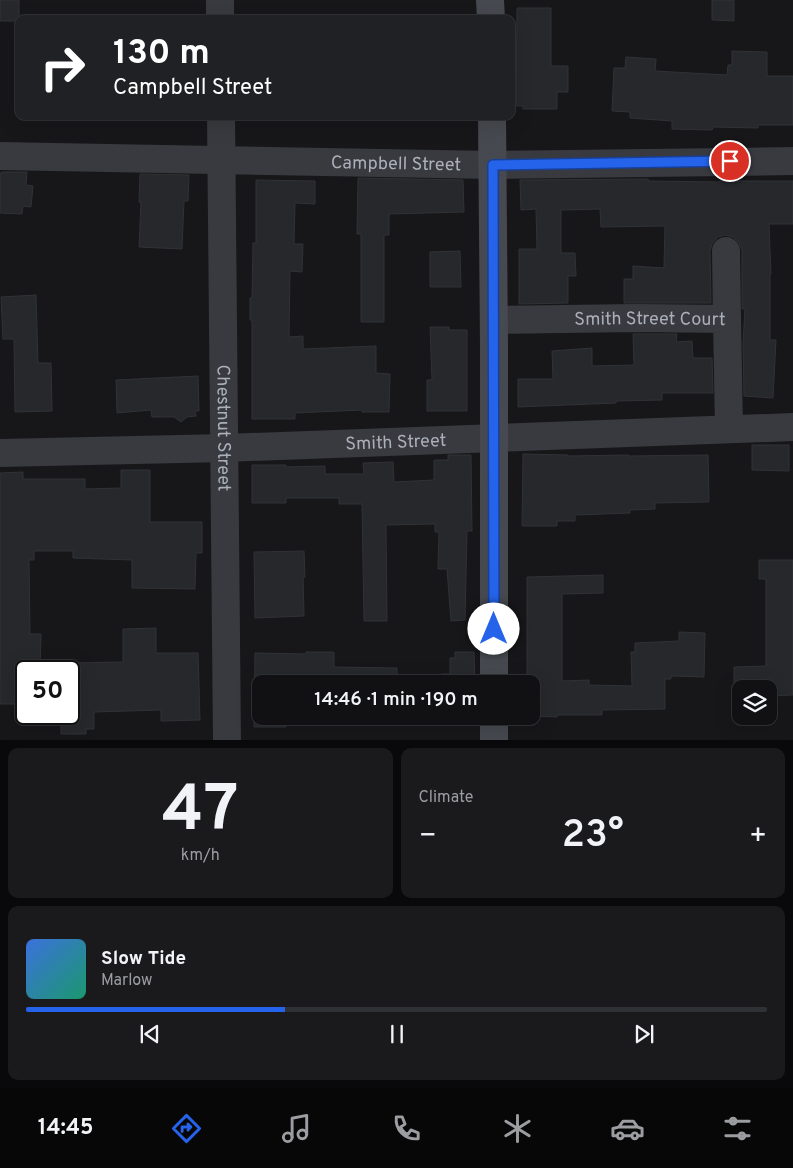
<!DOCTYPE html>
<html lang="en">
<head>
<meta charset="utf-8">
<style>
  body { margin:0; font-family:Overpass,sans-serif; background:#1a1a1d; color:#f1f3f6; height:100vh; display:flex; flex-direction:column; font-size:19px; white-space:nowrap }
  * { box-sizing:border-box; margin:0 }
  p { font-size:16px; color:#9c9da0 }
  .icon { flex:none; width:28px; height:28px; fill:none; stroke:currentColor; stroke-width:2; stroke-linecap:round; stroke-linejoin:round }
  .map { position:relative; height:740px; overflow:hidden }
  .drawer { display:flex; flex-direction:column; gap:8px; padding:8px; background:#09090b; flex:1 }
  .drawer>* { flex:none }
  .banner { position:absolute; left:15px; top:15px; width:500px; height:105px; border-radius:10px; box-shadow:0 5px 20px #0002,0 0 0 1px #303134; background:#202124; color:#fff; overflow:hidden }
  .controls { position:absolute; left:732px; top:680px; display:grid; gap:10px }
  .controls a { display:grid; place-items:center; width:45px; height:45px; border-radius:10px; background:#111114; box-shadow:0 5px 20px #0002,0 0 0 1px #303134; font-size:25px }
  .speed { position:absolute; left:15px; top:660px; display:flex; gap:10px; font-size:25px; font-weight:700; text-align:center }
  .speed>* { display:grid; place-content:center; width:65px; height:65px; border-radius:50%; background:#111114; box-shadow:0 5px 20px #0002,0 0 0 1px #303134; line-height:1 }
  .speed .limit { border:2px solid #111; border-radius:8px; background:#fff; color:#111 }
  .pin { position:absolute; display:grid; place-items:center; width:42px; height:42px; color:#fff; margin:-21px; border:2px solid #fff; border-radius:50%; box-shadow:0 1px 5px #0007 }
  .me { position:absolute; width:55px; margin:-28px; rotate:0deg; stroke-linejoin:round; filter:drop-shadow(0 0 4px #0008) }
  .turn { display:flex; align-items:center; gap:18px; height:105px; padding:0 15px; font-size:22px }
  .turn .icon { width:65px; height:65px; stroke-width:2.5 }
  .turn b { display:block; font-size:35px; line-height:42px }
  .big { font-size:38px; font-weight:600; line-height:1.1 }
  .drawer .widget { flex:1; display:flex; flex-direction:column; justify-content:center; gap:8px; min-width:0; padding:0 18px; border-radius:10px; background:#1a1a1d }
  .drawer .dial { align-items:center; gap:0 }
  .dial b { font-size:65px; line-height:1 }
  .song { display:flex; align-items:center; gap:15px }
  .cover { width:60px; height:60px; border-radius:8px; background:linear-gradient(135deg,hsl(220 70% 55%),hsl(160 70% 35%)) }
  .played { height:5px; border-radius:2px; background:linear-gradient(90deg,#2563eb 35%,#303134 35%) }
  .keys { display:flex; justify-content:space-around; direction:ltr }
  .heat { display:flex; justify-content:space-between; align-items:center; font-size:28px; direction:ltr }
  .drawer .tiles { flex:1; display:grid; gap:8px; grid-template-columns:1fr 1fr }
  .widget:last-child { grid-column:span 2 }
  .trip { position:absolute; left:252px; top:675px; width:288px; height:50px; border-radius:10px; background:#111114; box-shadow:0 5px 20px #0002,0 0 0 1px #303134; font-weight:600; line-height:50px; text-align:center }
  .tabs { display:flex; height:80px; justify-content:space-around; align-items:center; background:#070708; color:#9c9da0 }
  .tabs .icon { width:35px; height:35px }
  .tabs .current { color:#2563eb }
  .tabs b { font-size:22px; color:#f1f3f6 }
  .map>svg:first-child { display:block }
  .building { fill:#27282b; stroke:#313236 }
  .lines { fill:none; stroke-linecap:round; stroke-linejoin:round }
  .minor { stroke:#383a3f; stroke-width:28 }
  .secondary { stroke:#46494f; stroke-width:28 }
  .route-casing { stroke:#184099; stroke-width:12 }
  .route { stroke:#2563eb; stroke-width:9 }
  .labels { text-anchor:middle; stroke-width:5; stroke-linejoin:round; paint-order:stroke }
  .street-label { font-size:18px; fill:#aaafb9; stroke:#121215 }
</style>
</head>
<body>
<div class="map">
<svg width="793" height="741" viewBox="0 0 793 741">
  <rect width="100%" height="100%" fill="#17171a"/>
  <g class="building">
    <rect x="0" y="0" width="19" height="21"/>
    <polygon points="712,0 734,0 734,21 712,20"/>
    <polygon points="517,8 551,8 551,66 568,66 568,92 557,92 557,109 523,109 523,106 516,106"/>
    <polygon points="732,51 767,52 767,76 793,76 793,125 758,125 758,128 713,127 712,130 672,129 672,121 630,118 630,112 612,111 614,68 625,68 626,57 656,59 655,71 727,75 728,65 732,65"/>
    <polygon points="2,172 27,172 26,185 33,186 31,207 23,206 22,214 0,213 0,173 2,173"/>
    <polygon points="140,174 189,175 188,201 184,201 182,249 139,247 141,202 139,202"/>
    <polygon points="358,178 463,180 464,212 389,214 389,235 384,235 384,322 361,322 361,234 357,234"/>
    <polygon points="648,179 649,181 719,182 719,181 793,181 793,224 769,224 771,274 770,274 770,340 776,340 773,398 744,396 743,343 745,309 742,309 742,251 739,243 733,237 725,235 718,237 712,244 710,251 711,303 624,303 624,279 633,279 633,266 664,268 665,226 601,227 600,209 561,210 561,253 575,253 576,276 568,276 568,303 519,304 519,249 537,249 536,209 521,210 520,180"/>
    <polygon points="256,180 315,181 315,204 295,203 294,244 303,244 302,272 290,271 289,337 303,336 303,349 376,346 376,373 390,374 389,412 362,412 362,410 295,413 295,419 252,419 252,320 250,320 250,298 252,298 253,243 256,243"/>
    <polygon points="460,251 461,287 430,287 430,252"/>
    <polygon points="36,295 38,363 51,363 52,411 15,412 14,339 3,339 1,297"/>
    <polygon points="430,327 449,327 449,330 467,330 467,411 427,411 427,380 432,380"/>
    <polygon points="633,334 677,334 676,342 692,341 693,358 712,358 713,393 662,393 662,400 616,401 616,403 518,407 518,379 553,379 552,351 592,348 592,366 634,365"/>
    <polygon points="198,376 199,411 195,411 196,416 187,417 181,422 174,417 152,417 151,410 117,413 116,380"/>
    <polygon points="752,445 789,445 789,471 752,470"/>
    <polygon points="523,454 568,455 568,456 628,455 629,456 708,455 709,502 655,503 655,509 630,510 630,513 575,515 575,521 557,521 557,526 522,526"/>
    <polygon points="448,455 471,455 472,531 467,531 465,620 451,621 447,569 438,569 439,532 435,532 435,524 386,525 387,621 364,621 362,504 339,504 339,498 286,498 286,503 252,503 252,465 286,465 286,467 325,466 325,474 364,474 363,463 393,462 394,482 434,480 434,460 448,460"/>
    <polygon points="121,470 150,470 150,522 202,522 202,553 196,553 195,589 132,588 132,560 73,558 73,551 34,551 34,560 29,560 30,634 41,634 40,671 26,671 26,704 0,704 0,473 23,472 23,479 85,479 85,489 121,488"/>
    <polygon points="304,551 305,577 303,577 304,616 255,618 254,552"/>
    <polygon points="759,560 793,560 793,695 769,696 769,689 741,689 740,697 740,689 734,689 734,667 766,666 766,579 759,579"/>
    <polygon points="603,575 603,593 562,594 562,681 589,680 589,685 632,686 631,652 635,652 635,643 679,641 679,632 705,633 704,677 671,676 671,679 665,679 665,709 602,710 602,715 557,715 557,717 531,716 531,677 527,677 527,577"/>
    <polygon points="156,628 156,653 198,653 200,720 161,721 161,710 94,712 94,729 86,729 86,734 61,734 61,714 69,714 69,663 123,662 123,629"/>
    <polygon points="306,652 334,652 334,667 397,668 397,684 261,684 261,716 396,716 396,724 350,724 286,725 286,727 254,727 255,653 306,654"/>
    <polygon points="455,652 474,652 475,684 441,684 441,674 450,674 450,658 455,658"/>
    <rect x="442" y="716" width="33" height="4"/>
  </g>
  <g class="lines">
    <g class="minor">
      <polyline points="220,0 220,19"/>
      <path id="s1" d="M221,116L227,741"/>
      <path id="s2" d="M0,156L493,165L793,161"/>
      <polyline points="726,251 727,319"/>
      <path id="s3" d="M494,320L637,318L727,319L729,429"/>
      <path id="s4" d="M0,453L225,448L793,427"/>
    </g>
    <g class="secondary">
      <polyline points="490,0 491,19"/>
      <polyline points="492,116 494,346 494,684"/>
      <polyline points="494,716 494,741"/>
    </g>
  </g>
  <g class="lines">
    <defs>
      <polyline id="route" points="494,629 493,165 730,161"/>
    </defs>
    <use href="#route" class="route-casing"/>
    <use href="#route" class="route"/>
  </g>
  <g class="labels">
    <g class="street-label">
      <text dy="6" stroke="none"><textPath href="#s2" startOffset="396">Campbell Street</textPath></text>
      <text dy="6" stroke="none"><textPath href="#s3" startOffset="156">Smith Street Court</textPath></text>
      <text dy="6" stroke="none"><textPath href="#s1" startOffset="312">Chestnut Street</textPath></text>
      <text dy="6" stroke="none"><textPath href="#s4" startOffset="396">Smith Street</textPath></text>
    </g>
  </g>
</svg>
<div class="controls">
<a><svg class="icon" aria-label="layers" viewBox="0 0 24 24"><path d="M12 4l9 5-9 5-9-5zM3 14l9 5 9-5"/></svg></a>
</div>
<div class="speed"><div class="limit">50</div></div>
<div class="pin" style="left:730px;top:161px;background:#d93025"><svg class="icon" aria-label="arrive" viewBox="0 0 24 24"><path d="M6 21V4h12l-3 4 3 4H6"/></svg></div>
<svg class="me" style="left:494px;top:629px" viewBox="-20 -20 40 40"><circle r="19" fill="#fff"/><path d="M0-13L10 11 0 6-10 11z" fill="#2563eb"/></svg>
<div class="trip">14:46 · 1 min · 190 m</div>
<div class="banner">
<div class="turn"><svg class="icon" aria-label="right" viewBox="0 0 24 24"><path d="M7 20v-9h11M14 6l5 5-5 5"/></svg><div><b>130 m</b>Campbell Street</div></div>
</div>
</div>
<section class="drawer">
<div class="tiles">
<div class="widget dial"><b>47</b><p>km/h</p></div>
<div class="widget"><p>Climate</p>
<div class="heat"><a>−</a><b class="big">23°</b><a>+</a></div>
</div>
<div class="widget">
<div class="song"><i class="cover"></i><div><b>Slow Tide</b><p>Marlow</p></div></div>
<div class="played"></div>
<div class="keys"><svg class="icon" aria-label="previous" viewBox="0 0 24 24"><path d="M18 5L8 12l10 7zM5 5v14"/></svg><svg class="icon" aria-label="pause" viewBox="0 0 24 24"><path d="M8 5v14M16 5v14"/></svg><svg class="icon" aria-label="next" viewBox="0 0 24 24"><path d="M6 5l10 7-10 7zM19 5v14"/></svg></div>
</div>
</div>
</section>
<nav class="tabs">
<b>14:45</b>
<svg class="icon current" aria-label="directions" viewBox="0 0 24 24"><path d="M12 3l9 9-9 9-9-9zM9 14v-3h6M13 9l2 2-2 2"/></svg>
<svg class="icon" aria-label="music" viewBox="0 0 24 24"><path d="M9 18V5l10-2v13"/><circle cx="6" cy="18" r="3"/><circle cx="16" cy="16" r="3"/></svg>
<svg class="icon" aria-label="phone" viewBox="0 0 24 24"><path d="M5 4h4l2 5-3 2q2 4 5 5l2-3 5 2v4C11 20 4 13 5 4z"/></svg>
<svg class="icon" aria-label="climate" viewBox="0 0 24 24"><path d="M12 3v18M4 7l16 10M4 17L20 7"/></svg>
<svg class="icon" aria-label="car" viewBox="0 0 24 24"><path d="M5 17H2v-5l4-1 3-4h7l3 4 3 1v5h-3M9 17h6M6 11h13"/><circle cx="7" cy="17" r="2"/><circle cx="17" cy="17" r="2"/></svg>
<svg class="icon" aria-label="filters" viewBox="0 0 24 24"><path d="M4 7h16M4 17h16"/><circle cx="9" cy="7" r="2"/><circle cx="15" cy="17" r="2"/></svg>
</nav>
</body>
</html>
